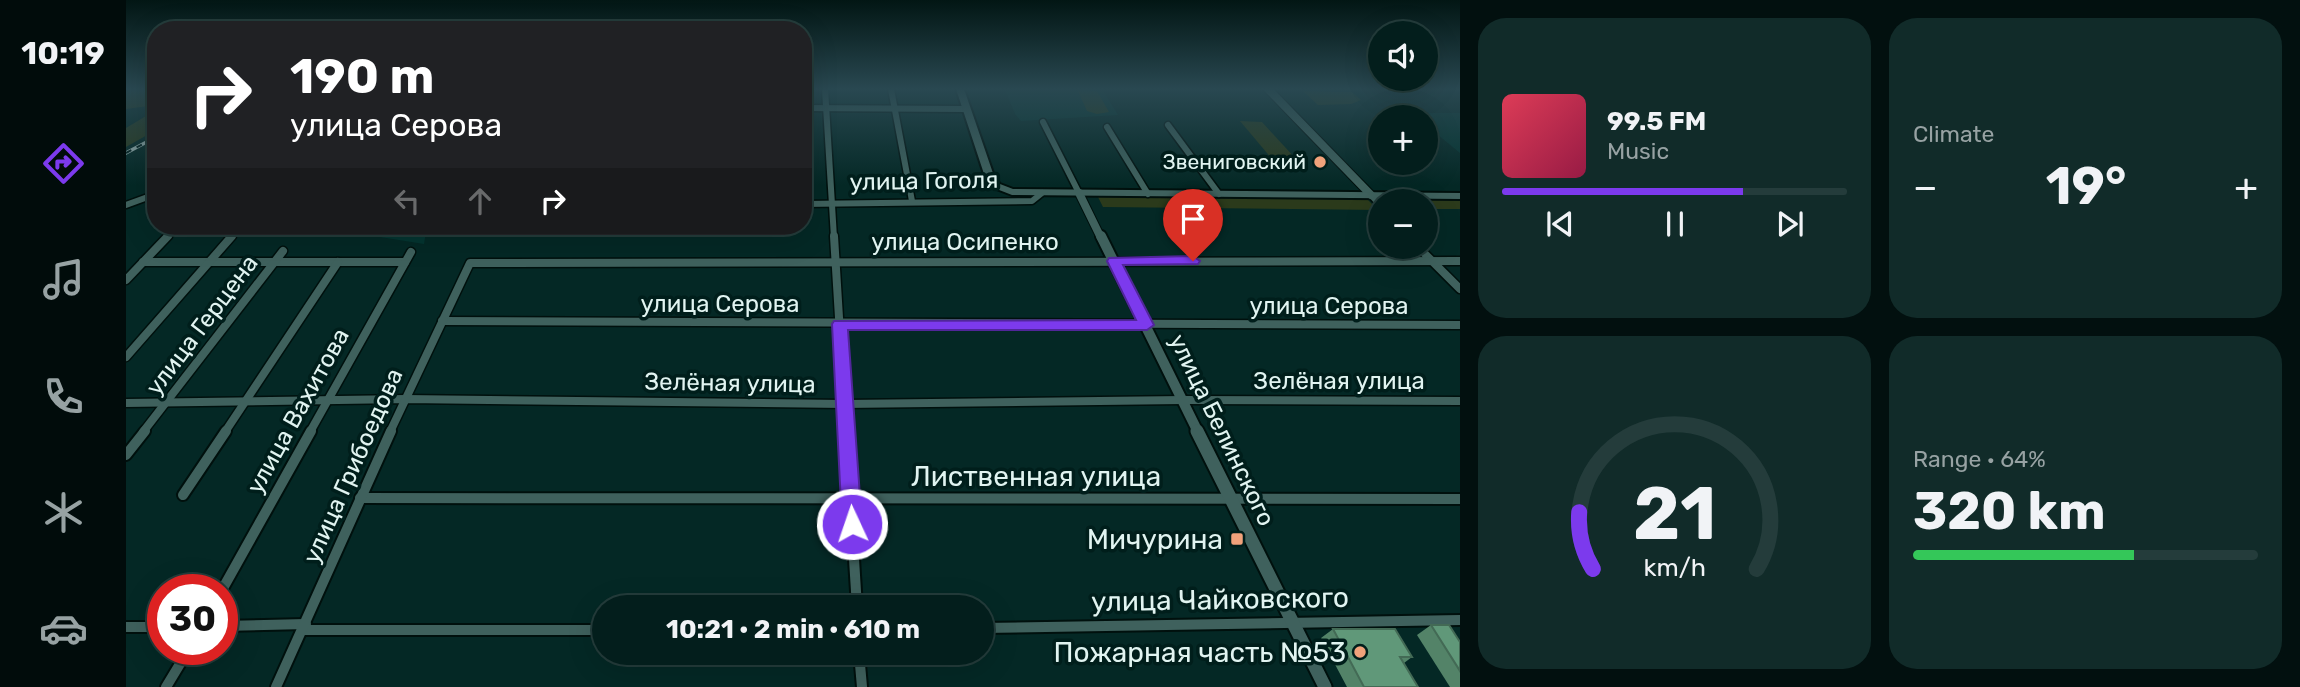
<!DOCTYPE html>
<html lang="en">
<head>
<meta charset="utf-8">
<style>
  body { margin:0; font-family:Rubik,sans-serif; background:#112b29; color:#f1f3f6; height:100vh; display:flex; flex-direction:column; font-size:26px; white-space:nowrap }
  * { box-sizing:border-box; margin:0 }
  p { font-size:23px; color:#97a2a3 }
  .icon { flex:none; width:38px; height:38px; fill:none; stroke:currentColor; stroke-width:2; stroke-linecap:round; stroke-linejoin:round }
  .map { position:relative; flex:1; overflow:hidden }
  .drawer { display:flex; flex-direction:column; gap:18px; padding:18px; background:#02100f; width:840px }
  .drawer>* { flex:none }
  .guide { position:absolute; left:21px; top:21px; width:665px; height:214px; border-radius:28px; box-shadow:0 7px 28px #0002,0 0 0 2px #243c3b; background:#202124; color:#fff; overflow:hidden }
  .controls { position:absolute; left:1242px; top:21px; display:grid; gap:14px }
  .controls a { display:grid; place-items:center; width:70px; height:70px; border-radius:50%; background:#031e1c; box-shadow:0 7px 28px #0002,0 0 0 2px #243c3b; font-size:35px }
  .speed { position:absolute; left:21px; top:574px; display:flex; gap:14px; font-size:35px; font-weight:700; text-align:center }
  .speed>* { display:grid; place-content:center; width:91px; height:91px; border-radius:50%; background:#031e1c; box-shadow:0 7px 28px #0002,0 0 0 2px #243c3b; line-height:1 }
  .speed .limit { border:10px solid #d22; background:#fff; color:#111 }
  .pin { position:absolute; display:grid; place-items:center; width:60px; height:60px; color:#fff; margin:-72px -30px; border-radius:50% 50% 50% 0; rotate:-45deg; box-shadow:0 0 7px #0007 }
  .pin .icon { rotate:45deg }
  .me { position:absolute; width:77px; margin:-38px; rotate:357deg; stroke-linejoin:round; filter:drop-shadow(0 0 5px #0008) }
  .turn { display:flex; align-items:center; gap:24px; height:147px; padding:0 28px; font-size:32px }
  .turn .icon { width:91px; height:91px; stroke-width:2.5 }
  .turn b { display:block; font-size:49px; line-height:60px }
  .lanes { display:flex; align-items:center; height:66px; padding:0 28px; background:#0003; justify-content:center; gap:35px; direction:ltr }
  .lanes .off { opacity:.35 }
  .big { font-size:52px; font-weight:700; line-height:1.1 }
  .drawer .widget { flex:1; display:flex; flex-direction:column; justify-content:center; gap:10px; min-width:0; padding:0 24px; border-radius:28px; background:#112b29 }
  .drawer .dial { align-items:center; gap:0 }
  .dial svg { height:182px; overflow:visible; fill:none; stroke:#243c3b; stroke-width:7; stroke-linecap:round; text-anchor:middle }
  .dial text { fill:#f1f3f6; stroke:none }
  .song { display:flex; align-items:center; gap:21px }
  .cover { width:84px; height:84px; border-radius:10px; background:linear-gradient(135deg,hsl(350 70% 55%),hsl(340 70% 35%)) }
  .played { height:7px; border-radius:4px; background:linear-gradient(90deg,#7c3aed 70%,#243c3b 70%) }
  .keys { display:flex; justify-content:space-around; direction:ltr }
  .heat { display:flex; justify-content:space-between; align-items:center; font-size:38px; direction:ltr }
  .charge { height:10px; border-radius:5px; background:linear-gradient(90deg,#34c759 64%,#243c3b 0) }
  .drawer .tiles { flex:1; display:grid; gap:18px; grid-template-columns:repeat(2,1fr) }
  .trip { position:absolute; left:466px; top:595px; width:402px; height:70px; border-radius:35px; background:#031e1c; box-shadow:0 7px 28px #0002,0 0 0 2px #243c3b; font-weight:700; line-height:70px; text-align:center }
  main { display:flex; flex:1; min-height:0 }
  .tabs { display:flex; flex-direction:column; width:126px; justify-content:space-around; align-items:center; background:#010c0b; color:#97a2a3 }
  .tabs .icon { width:49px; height:49px }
  .tabs .active { color:#7c3aed }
  .tabs b { font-size:32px; color:#f1f3f6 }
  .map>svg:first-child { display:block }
  .built { fill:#043531 }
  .green { fill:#2b3a1b }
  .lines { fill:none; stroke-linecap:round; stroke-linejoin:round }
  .minor-far2-casing { stroke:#00100d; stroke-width:9 }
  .minor-far1-casing { stroke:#00100d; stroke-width:11 }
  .minor-casing { stroke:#00100d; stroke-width:14 }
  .tertiary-far2-casing { stroke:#00100d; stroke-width:10 }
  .tertiary-far1-casing { stroke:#00100d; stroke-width:14 }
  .tertiary-casing { stroke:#00100d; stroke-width:17 }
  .secondary-casing { stroke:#00100d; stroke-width:4 }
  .minor-far2 { stroke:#3f615d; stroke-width:6 }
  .minor-far1 { stroke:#3f615d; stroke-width:8 }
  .minor { stroke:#3f615d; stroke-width:10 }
  .tertiary-far2 { stroke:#3f615d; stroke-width:8 }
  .tertiary-far1 { stroke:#3f615d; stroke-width:10 }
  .tertiary { stroke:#3f615d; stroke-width:13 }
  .secondary { fill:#3f615d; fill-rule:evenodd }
  .rail-casing { stroke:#a1b9b6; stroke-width:3.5 }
  .rail { stroke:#001e1b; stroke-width:2; stroke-dasharray:6; stroke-linecap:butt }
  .wall { fill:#538368 }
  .building { fill:#609879; stroke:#436a55; stroke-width:2 }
  .route { fill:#7c3aed; stroke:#51269a; stroke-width:2 }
  .poi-dot { fill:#f1a27b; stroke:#001e1b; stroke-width:2.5 }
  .labels { text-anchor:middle; stroke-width:7; stroke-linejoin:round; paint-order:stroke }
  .far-poi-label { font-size:21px; fill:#e1f4f1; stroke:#001e1b; text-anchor:end }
  .street-label { font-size:24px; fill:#e1f4f1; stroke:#001e1b }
  .near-street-label { font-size:28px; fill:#e1f4f1; stroke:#001e1b }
  .near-poi-label { font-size:28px; fill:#e1f4f1; stroke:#001e1b; text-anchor:end }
</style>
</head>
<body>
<main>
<nav class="tabs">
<b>10:19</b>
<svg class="icon active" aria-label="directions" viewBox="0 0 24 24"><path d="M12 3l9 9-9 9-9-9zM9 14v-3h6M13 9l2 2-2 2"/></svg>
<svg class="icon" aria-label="music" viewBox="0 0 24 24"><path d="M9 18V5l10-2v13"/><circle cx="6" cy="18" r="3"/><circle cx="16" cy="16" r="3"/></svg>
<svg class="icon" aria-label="phone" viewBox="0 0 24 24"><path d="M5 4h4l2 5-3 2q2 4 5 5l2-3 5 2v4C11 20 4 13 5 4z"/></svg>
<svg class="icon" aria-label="climate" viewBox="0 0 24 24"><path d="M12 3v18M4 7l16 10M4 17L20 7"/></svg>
<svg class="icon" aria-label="car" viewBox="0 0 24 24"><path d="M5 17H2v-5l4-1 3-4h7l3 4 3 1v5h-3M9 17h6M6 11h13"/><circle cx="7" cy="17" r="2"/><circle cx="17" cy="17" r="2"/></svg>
</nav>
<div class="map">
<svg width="1334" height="687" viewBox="0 0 1334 687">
  <rect width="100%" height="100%" fill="#042825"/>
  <g class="built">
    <polygon points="879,89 976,89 992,115 895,121 889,114"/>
    <polygon points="1286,113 1334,113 1334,153 1300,125 1300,117 1290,117"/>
    <polygon points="206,226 301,226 298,244 235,234"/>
  </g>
  <g class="green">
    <polygon points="0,89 30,89 30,105 0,109"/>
    <polygon points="951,89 971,91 983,112 971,114 961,111"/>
    <polygon points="1177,91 1226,92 1235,100 1225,104 1192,105"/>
    <polygon points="30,110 30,130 0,147 0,128"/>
    <polygon points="1114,121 1136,122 1170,159 1146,159"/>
    <polygon points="971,195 1240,198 1252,210 977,207"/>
    <polygon points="1251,198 1334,199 1334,209 1300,209 1300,201 1255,201"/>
  </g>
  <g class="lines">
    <defs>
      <g id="minor-far2">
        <polyline points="699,89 708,238"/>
        <polyline points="765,89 786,201"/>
        <polyline points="677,108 841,109"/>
        <polyline points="917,122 953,193"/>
        <polyline points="1042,125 1093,194"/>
        <polyline points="981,127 1022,194"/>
        <polyline points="1245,195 1255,206"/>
        <polyline points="677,204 906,201 916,193"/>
        <polyline points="0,205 30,194"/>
        <polyline points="40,238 52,226"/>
        <polyline points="104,238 113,228"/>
      </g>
      <g id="minor-far1">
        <polyline points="708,236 720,432"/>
        <polyline points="1292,247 1334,289"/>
        <polyline points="17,262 279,262"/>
        <polyline points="0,280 42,236"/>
        <polyline points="316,321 1334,325"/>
        <polyline points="0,357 106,236"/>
        <polyline points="0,403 279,399 718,404 1057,400 1334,401"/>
        <polyline points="17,432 157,251"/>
        <polyline points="99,432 212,262"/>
        <polyline points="184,432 285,252"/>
        <polyline points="264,432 344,263 1334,261"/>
      </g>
      <g id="minor">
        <polyline points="720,431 731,607"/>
        <polyline points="0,455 19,431"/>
        <polyline points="57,495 100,431"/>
        <polyline points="234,498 1334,499"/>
        <polyline points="96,590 185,431"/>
        <polyline points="96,626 180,624"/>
        <polyline points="0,627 37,627"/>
        <polyline points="856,628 1334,620"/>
        <polyline points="177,630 478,630"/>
        <polyline points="733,653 736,687"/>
        <polyline points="40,687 63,649"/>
        <polyline points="150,687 265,431"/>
      </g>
      <g id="tertiary-far2">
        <polyline points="1142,89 1245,195"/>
        <polyline points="953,193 975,238"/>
      </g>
      <polyline id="tertiary-far1" points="975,236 1072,432"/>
      <polyline id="tertiary" points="1071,431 1199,687"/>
      <polygon id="secondary" points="830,89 838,89 869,179 874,184 887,189 1334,193 1334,199 886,195 868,188 860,180"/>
    </defs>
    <use href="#minor-far2" class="minor-far2-casing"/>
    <use href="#minor-far1" class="minor-far1-casing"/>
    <use href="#minor" class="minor-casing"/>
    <use href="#tertiary-far2" class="tertiary-far2-casing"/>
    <use href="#tertiary-far1" class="tertiary-far1-casing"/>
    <use href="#tertiary" class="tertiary-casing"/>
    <use href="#secondary" class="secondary-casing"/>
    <use href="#minor-far2" class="minor-far2"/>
    <use href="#minor-far1" class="minor-far1"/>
    <use href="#minor" class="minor"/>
    <use href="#tertiary-far2" class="tertiary-far2"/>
    <use href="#tertiary-far1" class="tertiary-far1"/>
    <use href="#tertiary" class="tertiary"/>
    <use href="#secondary" class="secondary"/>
    <defs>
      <polyline id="rail" points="0,153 30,137"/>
    </defs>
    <use href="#rail" class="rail-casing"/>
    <use href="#rail" class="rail"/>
  </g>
  <g class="wall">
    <polygon points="1305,625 1334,642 1334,687 1324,687 1291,635"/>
    <polygon points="1207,629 1286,657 1278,663 1292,687 1221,687 1195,638"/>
  </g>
  <g class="building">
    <polygon points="1305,625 1323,625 1334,642 1334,671"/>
    <polygon points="1207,629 1269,629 1286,657 1274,657 1292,687 1238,687"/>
  </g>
  <linearGradient id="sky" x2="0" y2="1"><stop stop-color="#021614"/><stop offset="0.48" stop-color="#294851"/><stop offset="1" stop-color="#294851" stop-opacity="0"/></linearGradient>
  <rect width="1334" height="185" fill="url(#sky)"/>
  <polygon class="route" points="1067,256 1074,261 1072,264 997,265 1028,325 1021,330 722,330 736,524 733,531 726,533 719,531 716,524 706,324 708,321 1010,320 981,261 983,258"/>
  <g class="poi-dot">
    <circle cx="1194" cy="162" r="7"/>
    <rect x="1104" y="532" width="14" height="14" rx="3.5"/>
    <circle cx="1234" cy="652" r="7"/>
  </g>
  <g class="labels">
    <g class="far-poi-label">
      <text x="1180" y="169">Звениговский</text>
    </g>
    <g class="street-label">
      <text transform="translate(798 181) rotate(-1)" y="8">улица Гоголя</text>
      <text x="839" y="250">улица Осипенко</text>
      <text x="594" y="312">улица Серова</text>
      <text x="1203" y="314">улица Серова</text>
      <text transform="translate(76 325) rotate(-53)" y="8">улица Герцена</text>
      <text x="1213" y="389">Зелёная улица</text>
      <text transform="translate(604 383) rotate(1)" y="8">Зелёная улица</text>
      <text transform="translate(172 411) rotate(-61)" y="8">улица Вахитова</text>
      <text transform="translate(1096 430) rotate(64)" y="8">улица Белинского</text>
      <text transform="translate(227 466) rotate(-66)" y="8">улица Грибоедова</text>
    </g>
    <g class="near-street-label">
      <text x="910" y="486">Лиственная улица</text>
      <text transform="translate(1094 599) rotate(-1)" y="10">улица Чайковского</text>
    </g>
    <g class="near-poi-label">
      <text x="1097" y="549">Мичурина</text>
      <text x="1220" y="662">Пожарная часть №53</text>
    </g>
  </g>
</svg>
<div class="controls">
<a><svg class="icon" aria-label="sound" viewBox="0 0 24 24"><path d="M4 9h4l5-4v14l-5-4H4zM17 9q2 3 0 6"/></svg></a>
<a>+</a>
<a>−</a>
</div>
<div class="speed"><div class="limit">30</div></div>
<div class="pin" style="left:1067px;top:261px;background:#d93025"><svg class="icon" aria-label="arrive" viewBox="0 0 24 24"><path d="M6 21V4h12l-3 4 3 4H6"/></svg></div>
<svg class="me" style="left:726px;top:524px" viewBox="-20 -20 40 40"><circle r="17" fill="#7c3aed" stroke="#fff" stroke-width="3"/><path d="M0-11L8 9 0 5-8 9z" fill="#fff"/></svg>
<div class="trip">10:21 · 2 min · 610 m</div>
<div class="guide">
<div class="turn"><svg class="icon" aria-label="right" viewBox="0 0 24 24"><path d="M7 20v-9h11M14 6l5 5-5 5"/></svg><div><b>190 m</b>улица Серова</div></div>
<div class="lanes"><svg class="icon off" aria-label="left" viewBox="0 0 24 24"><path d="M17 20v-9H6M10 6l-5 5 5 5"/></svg><svg class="icon off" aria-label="ahead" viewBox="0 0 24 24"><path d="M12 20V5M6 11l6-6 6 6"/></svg><svg class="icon" aria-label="right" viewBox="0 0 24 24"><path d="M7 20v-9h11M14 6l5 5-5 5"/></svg></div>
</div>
</div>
<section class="drawer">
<div class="tiles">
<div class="widget">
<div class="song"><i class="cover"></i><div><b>99.5 FM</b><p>Music</p></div></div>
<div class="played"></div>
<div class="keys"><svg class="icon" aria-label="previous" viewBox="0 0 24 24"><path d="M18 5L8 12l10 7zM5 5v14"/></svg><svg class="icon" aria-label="pause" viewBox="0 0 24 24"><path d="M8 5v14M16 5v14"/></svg><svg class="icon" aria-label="next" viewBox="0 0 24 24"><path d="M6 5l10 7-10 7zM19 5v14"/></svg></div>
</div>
<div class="widget"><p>Climate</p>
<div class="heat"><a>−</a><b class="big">19°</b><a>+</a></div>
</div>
<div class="widget dial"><svg viewBox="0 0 100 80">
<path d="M14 69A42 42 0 1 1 86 69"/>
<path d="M14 69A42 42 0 0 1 8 44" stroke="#7c3aed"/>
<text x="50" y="56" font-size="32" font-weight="700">21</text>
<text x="50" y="72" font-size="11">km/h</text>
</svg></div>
<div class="widget"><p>Range · 64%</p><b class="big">320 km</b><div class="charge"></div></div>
</div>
</section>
</main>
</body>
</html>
